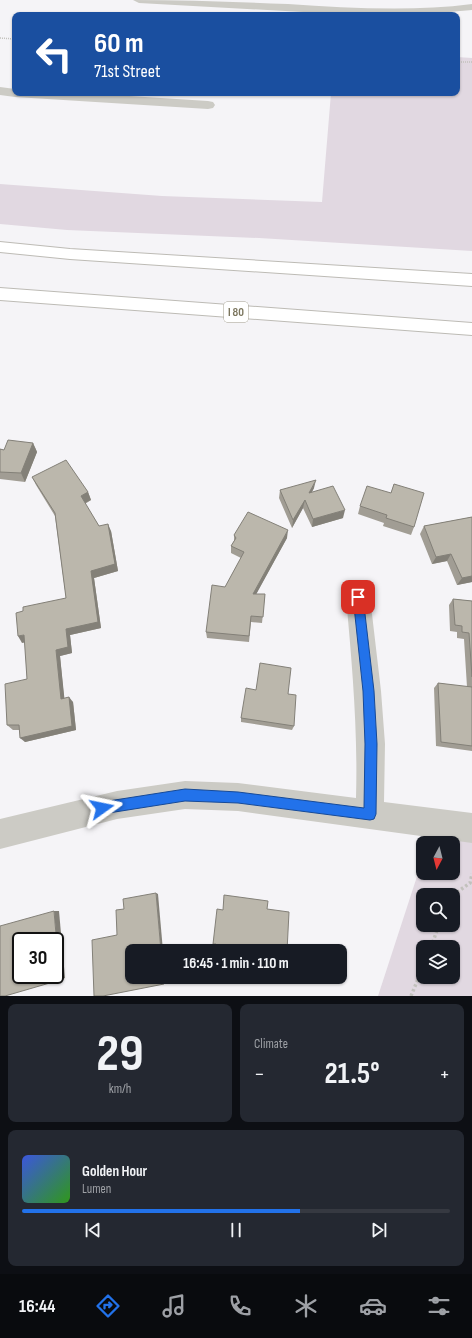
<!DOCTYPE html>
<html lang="en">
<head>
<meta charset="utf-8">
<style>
  body { margin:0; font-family:"Sofia Sans Condensed",sans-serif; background:#242831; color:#f1f3f6; height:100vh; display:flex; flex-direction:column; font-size:15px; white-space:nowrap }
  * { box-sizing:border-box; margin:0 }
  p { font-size:13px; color:#9ea1a6 }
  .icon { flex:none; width:22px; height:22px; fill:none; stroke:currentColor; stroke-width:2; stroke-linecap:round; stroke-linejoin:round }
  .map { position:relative; height:996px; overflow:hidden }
  .drawer { display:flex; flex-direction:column; gap:8px; padding:8px; background:#0d0f14; flex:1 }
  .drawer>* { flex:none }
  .hud { position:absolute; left:12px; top:12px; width:448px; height:84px; border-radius:8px; box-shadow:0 1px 3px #0004; background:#1a4fa0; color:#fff; overflow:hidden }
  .needle { width:26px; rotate:187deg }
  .controls { position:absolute; left:416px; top:836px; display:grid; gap:8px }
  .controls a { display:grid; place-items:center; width:44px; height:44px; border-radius:8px; background:#171b24; box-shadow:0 1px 3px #0004; font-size:20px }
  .speed { position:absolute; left:12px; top:932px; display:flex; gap:8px; font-size:20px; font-weight:700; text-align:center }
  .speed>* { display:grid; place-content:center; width:52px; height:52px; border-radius:50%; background:#171b24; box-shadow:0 1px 3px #0004; line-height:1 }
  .speed .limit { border:2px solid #111; border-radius:6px; background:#fff; color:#111 }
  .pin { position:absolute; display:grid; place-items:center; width:34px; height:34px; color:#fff; margin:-17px; border-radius:8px; box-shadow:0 2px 6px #0006 }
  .me { position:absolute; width:44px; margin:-22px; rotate:78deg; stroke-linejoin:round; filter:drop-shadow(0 0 3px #0008) }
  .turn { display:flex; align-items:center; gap:14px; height:84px; padding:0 16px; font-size:18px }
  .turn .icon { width:52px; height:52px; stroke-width:2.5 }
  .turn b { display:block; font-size:28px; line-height:34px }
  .big { font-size:30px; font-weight:700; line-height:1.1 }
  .drawer .card { flex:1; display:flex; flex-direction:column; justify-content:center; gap:6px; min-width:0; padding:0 14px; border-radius:8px; background:#242831 }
  .drawer .dial { align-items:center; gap:0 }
  .dial b { font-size:52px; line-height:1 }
  .song { display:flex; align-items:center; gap:12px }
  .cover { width:48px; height:48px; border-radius:6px; background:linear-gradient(135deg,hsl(230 70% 55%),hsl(110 70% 35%)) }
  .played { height:4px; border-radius:2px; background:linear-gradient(90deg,#2272ea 65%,#363941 65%) }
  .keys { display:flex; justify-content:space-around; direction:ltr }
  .heat { display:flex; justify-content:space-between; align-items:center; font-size:22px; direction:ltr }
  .drawer .tiles { flex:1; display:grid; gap:8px; grid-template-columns:1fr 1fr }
  .card:last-child { grid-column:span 2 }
  .trip { position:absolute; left:125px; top:944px; width:222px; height:40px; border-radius:8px; background:#171b24; box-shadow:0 1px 3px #0004; font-weight:700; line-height:40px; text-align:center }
  .dock { display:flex; height:64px; justify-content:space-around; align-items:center; background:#090b0e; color:#9ea1a6 }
  .dock .icon { width:28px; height:28px }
  .dock .selected { color:#2272ea }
  .dock b { font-size:18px; color:#f1f3f6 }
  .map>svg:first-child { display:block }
  .green { fill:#e1d8e1; fill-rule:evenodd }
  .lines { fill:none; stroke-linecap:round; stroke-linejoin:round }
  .motorway-casing { stroke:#bdbbb5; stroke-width:2 }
  .path-far1 { stroke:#c2c1bc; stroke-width:1.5; stroke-dasharray:1 1; stroke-linecap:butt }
  .path { stroke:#c2c1bc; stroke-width:3.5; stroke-dasharray:2.5 2.5; stroke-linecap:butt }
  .minor { fill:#cccbc5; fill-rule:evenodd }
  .motorway { fill:#fff; fill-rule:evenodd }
  .wall { fill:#a19d94 }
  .shaded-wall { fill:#838078 }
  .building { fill:#bbb7ac; stroke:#838078; fill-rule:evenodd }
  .route { fill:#2272ea; stroke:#164a98 }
  .labels { text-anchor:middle; stroke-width:4; stroke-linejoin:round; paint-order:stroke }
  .shield { fill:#fff; stroke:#a39e8e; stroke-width:1 }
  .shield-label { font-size:12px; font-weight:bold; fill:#7b755d }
</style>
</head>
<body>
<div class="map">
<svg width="472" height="996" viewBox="0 0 472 996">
  <rect width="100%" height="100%" fill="#f5f4f7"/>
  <g class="green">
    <polygon points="457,57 472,58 472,251 259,238 67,230 0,224 0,184 162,196 322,202 331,93 457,93"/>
    <path d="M472,814V996H378L423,858V873H453V843H428L435,823ZM423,895H453V925H423ZM423,947H453V977H423Z"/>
  </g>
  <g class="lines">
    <defs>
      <g id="motorway">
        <polygon points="0,242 70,249 472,274 472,286 70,259 0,252"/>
        <polygon points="0,288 472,323 472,335 0,300"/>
      </g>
    </defs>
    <use href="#motorway" class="motorway-casing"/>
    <g class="path-far1">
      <polyline points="0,38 15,39"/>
      <polyline points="457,62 472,62"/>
    </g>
    <g class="path">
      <polyline points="453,895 470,883 472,874"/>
      <polyline points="431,947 439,925"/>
      <polyline points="411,996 423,967"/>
    </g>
    <g class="minor">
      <path d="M133,0C185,0 236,2 288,4C349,8 411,12 472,4V10L415,15H357L139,3Z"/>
      <polygon points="0,87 15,89 15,93 82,93 208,101 213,102 215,105 213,108 208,109 15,97 0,95"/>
      <path d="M358,586L367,589L370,597L381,691L385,744L384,802L472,813V843L238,811L185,809L117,819L0,849V819L117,791L185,781L238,783L356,798C358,730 352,664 346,597L349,589Z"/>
    </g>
    <use href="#motorway" class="motorway"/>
  </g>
  <g class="wall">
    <polygon points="33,443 37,452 25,482 0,479 0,449 4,450"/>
    <polygon points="32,477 88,492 91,500 85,504 99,526 111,531 118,571 94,578 101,628 70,635 72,653 60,656 64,698 73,702 76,730 25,742 20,730 13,730 7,725 27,679 25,642 22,643 66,598 55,516 36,485"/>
    <polygon points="394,484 414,527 411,535 383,526 384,523 358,514 360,506 391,493"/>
    <polygon points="314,488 312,492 343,518 312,527 303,508 292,528 279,498 280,490"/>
    <polygon points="472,517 472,582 457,585 447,561 432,564 420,534 424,526"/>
    <polygon points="234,535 287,538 256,594 265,594 262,623 251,622 249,642 207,638 206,632 225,587 241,558 231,553 231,546 234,541"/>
    <polygon points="453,599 472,601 472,751 436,746 434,688 438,683 467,687 464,639 457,638 457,632 450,631 449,605"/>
    <polygon points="256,690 288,694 294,726 292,730 241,722 241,718"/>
  </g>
  <g class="shaded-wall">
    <polygon points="33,443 37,452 25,482 21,473"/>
    <polygon points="316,480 314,488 307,501 309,493"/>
    <polygon points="88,492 91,500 83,504 81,496"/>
    <polygon points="305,500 303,508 292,528 293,520"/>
    <polygon points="345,510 343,518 312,527 313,519"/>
    <polygon points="108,524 111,531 118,571 94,578 101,628 70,635 72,653 60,656 65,704 61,699 56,650 66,629 91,571"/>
    <polygon points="288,530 287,538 253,600 253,594"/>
    <polygon points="451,554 447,561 432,564 436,557"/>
    <polygon points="472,576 472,582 457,585 462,578"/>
    <polygon points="24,635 29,641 22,643 18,636"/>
    <polygon points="69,697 73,702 76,730 25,742 20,738"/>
    <polygon points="156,893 158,894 163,951 161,951"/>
    <polygon points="54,911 59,911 65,978 60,980"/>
    <polygon points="164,977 166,977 166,982 164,984"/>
  </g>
  <g class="building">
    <polygon points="8,440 33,443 21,473 0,472 0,449 4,450"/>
    <polygon points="66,460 88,492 81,496 99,526 108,524 115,564 91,571 98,622 66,629 68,647 56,650 61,699 69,697 72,726 20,738 19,725 7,725 5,684 27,679 24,635 18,636 16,613 23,611 23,607 66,598 55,513 32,477"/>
    <polygon points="316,480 309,493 333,486 345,510 313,519 305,500 293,520 280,490"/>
    <polygon points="394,484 424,493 414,527 386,518 387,515 360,506 367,486 391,493"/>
    <polygon points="248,512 288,530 253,594 265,594 263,617 251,616 249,636 206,632 212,585 225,587 244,552 231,546 236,538 234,535"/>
    <polygon points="472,517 472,576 462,578 451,554 436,557 424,526"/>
    <polygon points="453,599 472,601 472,677 469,633 462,632 462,626 455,625"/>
    <polygon points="260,663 291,668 288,694 296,695 294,726 241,718 246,688 256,690"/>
    <polygon points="438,683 472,687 472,746 441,742"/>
    <polygon points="156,893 161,951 132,951 132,977 164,977 164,984 103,996 94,996 92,940 117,935 116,910 124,909 123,899"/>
    <polygon points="224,895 268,901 267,909 289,912 287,951 215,951 216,944 213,944 217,909 223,910"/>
    <path d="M54,911L60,980L5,996H0V926ZM21,941H55V975H21Z"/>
  </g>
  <polygon class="route" points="358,593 361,594 363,597 374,691 377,744 376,814 374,819 370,820 238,803 185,801 102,814 98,813 97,808 98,804 102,802 185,789 238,792 364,808 365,744 363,691 353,597 354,594"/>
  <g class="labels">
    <rect class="shield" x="224" y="302" width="24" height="20" rx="3"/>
    <g class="shield-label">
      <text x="236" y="316">I 80</text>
    </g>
  </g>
</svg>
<div class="controls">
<a><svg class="needle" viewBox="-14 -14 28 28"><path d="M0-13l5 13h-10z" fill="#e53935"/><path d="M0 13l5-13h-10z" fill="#9ea1a6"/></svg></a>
<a><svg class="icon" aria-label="search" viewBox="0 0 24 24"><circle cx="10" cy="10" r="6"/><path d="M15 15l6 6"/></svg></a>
<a><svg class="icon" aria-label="layers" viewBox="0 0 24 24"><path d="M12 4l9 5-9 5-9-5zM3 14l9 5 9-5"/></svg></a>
</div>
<div class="speed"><div class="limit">30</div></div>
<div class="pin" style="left:358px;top:597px;background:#d93025"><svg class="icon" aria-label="arrive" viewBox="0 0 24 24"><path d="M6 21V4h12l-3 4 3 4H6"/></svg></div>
<svg class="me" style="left:102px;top:808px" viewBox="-20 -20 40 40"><path d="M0-17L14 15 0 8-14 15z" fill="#2272ea" stroke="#fff" stroke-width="4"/></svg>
<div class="trip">16:45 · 1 min · 110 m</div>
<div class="hud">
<div class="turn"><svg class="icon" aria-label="left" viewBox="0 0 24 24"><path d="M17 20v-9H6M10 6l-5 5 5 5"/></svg><div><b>60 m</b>71st Street</div></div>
</div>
</div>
<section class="drawer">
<div class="tiles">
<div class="card dial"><b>29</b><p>km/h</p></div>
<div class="card"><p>Climate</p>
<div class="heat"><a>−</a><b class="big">21.5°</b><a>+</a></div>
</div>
<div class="card">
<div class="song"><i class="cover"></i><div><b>Golden Hour</b><p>Lumen</p></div></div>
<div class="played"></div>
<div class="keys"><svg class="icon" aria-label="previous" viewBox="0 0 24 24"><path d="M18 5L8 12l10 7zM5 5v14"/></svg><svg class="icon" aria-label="pause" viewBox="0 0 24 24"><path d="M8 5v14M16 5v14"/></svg><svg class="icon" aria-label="next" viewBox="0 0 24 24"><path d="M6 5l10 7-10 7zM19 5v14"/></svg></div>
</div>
</div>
</section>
<nav class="dock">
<b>16:44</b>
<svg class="icon selected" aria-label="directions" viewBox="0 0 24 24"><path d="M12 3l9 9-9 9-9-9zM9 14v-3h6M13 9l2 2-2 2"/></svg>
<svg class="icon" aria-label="music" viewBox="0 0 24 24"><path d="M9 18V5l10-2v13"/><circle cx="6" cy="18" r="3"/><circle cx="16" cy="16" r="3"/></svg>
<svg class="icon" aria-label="phone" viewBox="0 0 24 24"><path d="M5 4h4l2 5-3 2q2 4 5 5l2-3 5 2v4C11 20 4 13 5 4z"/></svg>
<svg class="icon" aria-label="climate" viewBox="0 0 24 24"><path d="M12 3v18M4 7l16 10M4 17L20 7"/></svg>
<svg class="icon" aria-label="car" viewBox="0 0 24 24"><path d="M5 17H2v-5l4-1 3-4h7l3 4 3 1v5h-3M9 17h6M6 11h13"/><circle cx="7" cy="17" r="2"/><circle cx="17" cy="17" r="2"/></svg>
<svg class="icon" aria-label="filters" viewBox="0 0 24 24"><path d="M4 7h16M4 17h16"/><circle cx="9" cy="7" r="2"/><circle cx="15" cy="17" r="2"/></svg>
</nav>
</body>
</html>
